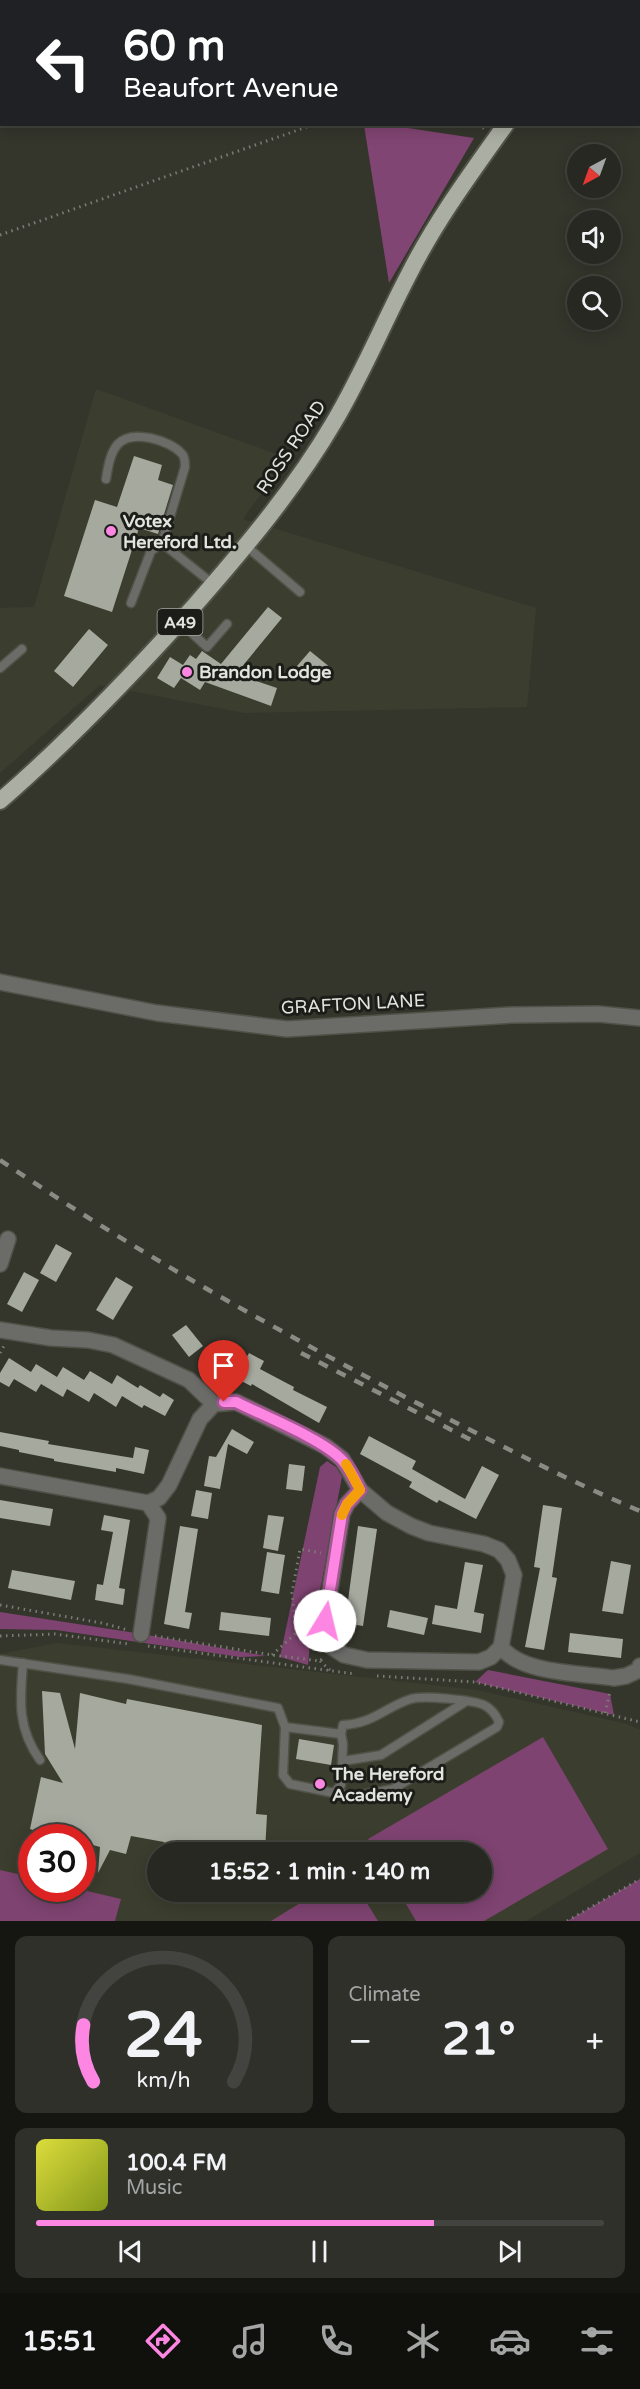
<!DOCTYPE html>
<html lang="en">
<head>
<meta charset="utf-8">
<style>
  body { margin:0; font-family:"Varela Round",sans-serif; background:#2f302a; color:#f1f3f6; height:100vh; display:flex; flex-direction:column; font-size:22px; white-space:nowrap }
  * { box-sizing:border-box; margin:0 }
  p { font-size:20px; color:#a4a6a5 }
  .icon { flex:none; width:33px; height:33px; fill:none; stroke:currentColor; stroke-width:2; stroke-linecap:round; stroke-linejoin:round }
  .map { position:relative; height:1921px; overflow:hidden }
  .side { display:flex; flex-direction:column; gap:15px; padding:15px; background:#151612; flex:1 }
  .side>* { flex:none }
  .top-card { position:absolute; left:0px; top:0px; width:640px; height:126px; box-shadow:0 3px 15px #0003,0 0 0 2px #43443f; background:#202124; color:#fff; overflow:hidden }
  .needle { width:39px; rotate:221deg }
  .fabs { position:absolute; left:567px; top:144px; display:grid; gap:12px }
  .fabs a { display:grid; place-items:center; width:54px; height:54px; border-radius:50%; background:#272821; box-shadow:0 3px 15px #0003,0 0 0 2px #43443f; font-size:30px }
  .speed { position:absolute; left:18px; top:1824px; display:flex; gap:12px; font-size:30px; font-weight:700; text-align:center }
  .speed>* { display:grid; place-content:center; width:78px; height:78px; border-radius:50%; background:#272821; box-shadow:0 3px 15px #0003,0 0 0 2px #43443f; line-height:1 }
  .speed .limit { border:9px solid #d22; background:#fff; color:#111 }
  .pin { position:absolute; display:grid; place-items:center; width:51px; height:51px; color:#fff; margin:-62px -26px; border-radius:50% 50% 50% 0; rotate:-45deg; box-shadow:0 0 6px #0007 }
  .pin .icon { rotate:45deg }
  .me { position:absolute; width:66px; margin:-33px; rotate:9deg; stroke-linejoin:round; filter:drop-shadow(0 0 4px #0008) }
  .turn { display:flex; align-items:center; gap:21px; height:126px; padding:0 24px; font-size:27px }
  .turn .icon { width:78px; height:78px; stroke-width:2.5 }
  .turn b { display:block; font-size:42px; line-height:51px }
  .big { font-size:45px; font-weight:700; line-height:1.1 }
  .side .widget { flex:1; display:flex; flex-direction:column; justify-content:center; gap:9px; min-width:0; padding:0 21px; border-radius:12px; background:#2f302a }
  .side .dial { align-items:center; gap:0 }
  .dial svg { height:156px; overflow:visible; fill:none; stroke:#43443f; stroke-width:7; stroke-linecap:round; text-anchor:middle }
  .dial text { fill:#f1f3f6; stroke:none }
  .song { display:flex; align-items:center; gap:18px }
  .cover { width:72px; height:72px; border-radius:9px; background:linear-gradient(135deg,hsl(60 70% 55%),hsl(70 70% 35%)) }
  .played { height:6px; border-radius:3px; background:linear-gradient(90deg,#fd86e2 70%,#43443f 70%) }
  .keys { display:flex; justify-content:space-around; direction:ltr }
  .heat { display:flex; justify-content:space-between; align-items:center; font-size:33px; direction:ltr }
  .side .tiles { flex:1; display:grid; gap:15px; grid-template-columns:1fr 1fr }
  .widget:last-child { grid-column:span 2 }
  .trip { position:absolute; left:147px; top:1842px; width:345px; height:60px; border-radius:30px; background:#272821; box-shadow:0 3px 15px #0003,0 0 0 2px #43443f; font-weight:700; line-height:60px; text-align:center }
  .menu { display:flex; height:96px; justify-content:space-around; align-items:center; background:#10100d; color:#a4a6a5 }
  .menu .icon { width:42px; height:42px }
  .menu .on { color:#fd86e2 }
  .menu b { font-size:27px; color:#f1f3f6 }
  .map>svg:first-child { display:block }
  .built { fill:#3b3e2e; fill-rule:evenodd }
  .green { fill:#7e4371 }
  .forest { fill:#814573 }
  .building { fill:#a6a99e }
  .lines { fill:none; stroke-linecap:round; stroke-linejoin:round }
  .service-casing { stroke:#505248; stroke-width:11 }
  .minor-casing { stroke:#505248; stroke-width:18 }
  .trunk-casing { stroke:#505248; stroke-width:20 }
  .path { stroke:#7b7d75; stroke-width:3; stroke-dasharray:1.5 4.5; stroke-linecap:butt }
  .service { stroke:#6b6c68; stroke-width:8 }
  .minor { stroke:#6b6c68; stroke-width:15 }
  .trunk { stroke:#abaea2; stroke-width:16 }
  .rail { stroke:#8a8c84; stroke-width:4.5; stroke-dasharray:10 10; stroke-linecap:butt }
  .route-casing { stroke:#a45793; stroke-width:15 }
  .route { stroke:#fd86e2; stroke-width:10 }
  .slow { stroke:#f59e0b; stroke-width:10 }
  .poi-dot { fill:#fd86e2; stroke:#1c1d19; stroke-width:2 }
  .labels { text-anchor:middle; stroke-width:6; stroke-linejoin:round; paint-order:stroke }
  .shield { fill:#1c1d19; stroke:#a7a8a3; stroke-width:1.5 }
  .shield-label { font-size:16px; font-weight:bold; fill:#e2e4de }
  .street-label { font-size:18px; fill:#e2e4de; stroke:#1c1d19 }
  .poi-label { font-size:18px; font-weight:bold; fill:#e2e4de; stroke:#1c1d19; text-anchor:start }
</style>
</head>
<body>
<div class="map">
<svg width="640" height="1921" viewBox="0 0 640 1921">
  <rect width="100%" height="100%" fill="#34362c"/>
  <g class="built">
    <polygon points="96,389 287,458 243,519 536,608 527,707 244,713 100,685 0,773 0,608 34,607"/>
    <path d="M57,1643L477,1690L627,1724L640,1730V1853L526,1921H0V1654ZM32,1838H82V1888H32ZM158,1852H482V1892H158Z"/>
  </g>
  <g class="green">
    <polygon points="327,1461 336,1467 342,1477 310,1642 308,1665 280,1657 320,1467"/>
    <polygon points="0,1612 142,1634 266,1656 240,1657 56,1630 0,1629"/>
    <polygon points="488,1670 610,1694 614,1715 475,1682"/>
    <polygon points="543,1737 608,1849 484,1921 416,1921 399,1892 482,1892 482,1852 376,1852 368,1839"/>
    <polygon points="0,1870 31,1877 32,1888 79,1889 121,1899 115,1921 0,1921"/>
    <polygon points="640,1879 640,1921 567,1921"/>
    <polygon points="318,1892 360,1892 378,1921 271,1921"/>
  </g>
  <polygon class="forest" points="364,125 388,125 474,138 389,283"/>
  <g class="building">
    <polygon points="134,456 162,465 158,480 173,485 158,534 139,528 112,612 64,596 95,500 117,507"/>
    <polygon points="268,607 282,618 236,674 277,688 271,706 205,682 200,690 181,678 174,688 157,678 170,657 183,665 190,655 196,659 202,651 221,664"/>
    <polygon points="89,629 108,645 73,687 54,671"/>
    <polygon points="310,651 331,668 319,683 297,666"/>
    <polygon points="56,1244 72,1253 56,1282 40,1273"/>
    <polygon points="24,1272 39,1280 22,1312 7,1304"/>
    <polygon points="116,1277 133,1287 113,1320 96,1310"/>
    <polygon points="186,1325 203,1346 189,1357 172,1335"/>
    <polygon points="227,1344 243,1364 249,1353 264,1361 260,1369 294,1387 293,1390 327,1407 319,1423 252,1384 251,1386 220,1370 216,1374 206,1361"/>
    <polygon points="9,1358 31,1372 36,1364 57,1377 63,1367 84,1380 90,1371 112,1384 117,1375 138,1388 140,1385 160,1397 163,1393 174,1400 165,1416 144,1405 142,1408 122,1396 116,1407 94,1393 89,1402 67,1389 63,1397 41,1384 36,1392 14,1379 9,1387 0,1382 0,1373"/>
    <polygon points="232,1429 254,1442 247,1454 228,1444 220,1489 204,1486 209,1456 216,1457"/>
    <polygon points="0,1432 49,1441 48,1444 133,1458 135,1447 149,1450 144,1474 116,1468 116,1472 54,1461 54,1459 19,1452 19,1450 0,1446"/>
    <polygon points="369,1436 416,1461 412,1469 465,1499 482,1466 499,1475 476,1519 439,1500 437,1503 409,1487 412,1482 360,1454"/>
    <polygon points="289,1464 305,1466 302,1491 286,1489"/>
    <polygon points="196,1490 212,1493 208,1519 191,1516"/>
    <polygon points="0,1500 53,1509 50,1526 0,1518"/>
    <polygon points="543,1505 562,1508 552,1577 557,1578 544,1650 525,1647 540,1568 534,1567"/>
    <polygon points="104,1515 130,1520 119,1588 125,1589 123,1605 95,1600 97,1584 103,1585 113,1532 101,1530"/>
    <polygon points="268,1515 284,1517 278,1551 263,1548"/>
    <polygon points="180,1526 198,1529 185,1612 192,1613 189,1629 164,1624"/>
    <polygon points="358,1526 377,1529 363,1626 345,1623"/>
    <polygon points="267,1552 285,1555 279,1594 261,1591"/>
    <polygon points="611,1561 631,1565 623,1614 602,1611"/>
    <polygon points="465,1562 483,1565 474,1612 484,1614 481,1633 432,1624 435,1605 457,1609"/>
    <polygon points="12,1570 75,1581 71,1600 8,1588"/>
    <polygon points="390,1610 428,1618 424,1635 387,1627"/>
    <polygon points="221,1612 271,1618 269,1636 219,1630"/>
    <polygon points="570,1633 623,1639 621,1658 568,1652"/>
    <polygon points="42,1691 60,1693 75,1749 80,1693 126,1704 127,1699 262,1725 256,1814 267,1815 265,1852 163,1852 164,1842 131,1836 126,1854 110,1850 98,1873 100,1847 82,1842 82,1838 53,1835 52,1838 42,1838 42,1833 30,1829 41,1777 63,1783 45,1754"/>
    <polygon points="299,1739 334,1745 331,1765 296,1759"/>
  </g>
  <g class="lines">
    <defs>
      <g id="service">
        <path d="M106,479C108,467 110,453 118,444C132,429 170,440 182,454C185,457 185,463 185,467L162,543L151,551L131,603"/>
        <polyline points="162,543 213,584"/>
        <polyline points="245,545 300,592"/>
        <polyline points="180,622 207,647 227,624"/>
        <polyline points="0,668 22,649"/>
        <polyline points="0,1660 128,1679 278,1708 285,1727 283,1775 290,1784 334,1793 341,1785 343,1744 341,1734 285,1727"/>
        <path d="M23,1663C20,1700 17,1728 40,1760"/>
        <polyline points="343,1761 381,1755 465,1702"/>
        <path d="M334,1793L356,1796L393,1789L497,1727L499,1722C496,1715 492,1709 484,1705C472,1700 424,1695 411,1699C385,1707 375,1723 343,1725L341,1734"/>
      </g>
      <g id="minor">
        <polyline points="0,982 157,1013 287,1029 512,1015 598,1014 640,1018"/>
        <polyline points="0,1264 8,1239"/>
        <polyline points="0,1330 51,1338 88,1340 113,1345 189,1380 214,1404"/>
        <path d="M0,1476L148,1503L159,1498L169,1485L200,1419L214,1404L236,1402L325,1446L342,1459L360,1490L387,1513L411,1526L429,1533L484,1544L499,1550L508,1560L514,1575L501,1647C522,1674 580,1673 614,1678L626,1676L639,1670L640,1666"/>
        <polyline points="360,1490 347,1504 342,1514 325,1621 325,1635 332,1647 344,1655 367,1660 479,1662 491,1657 501,1647"/>
        <polyline points="141,1634 158,1518 148,1503"/>
      </g>
      <g id="trunk">
        <polyline points="602,2 604,0"/>
        <path d="M0,801C69,741 134,673 195,605C245,548 296,487 334,422C362,375 383,324 408,276C435,222 471,173 506,124"/>
      </g>
    </defs>
    <use href="#service" class="service-casing"/>
    <use href="#minor" class="minor-casing"/>
    <use href="#trunk" class="trunk-casing"/>
    <g class="path">
      <polyline points="639,95 640,98"/>
      <polyline points="465,124 484,128"/>
      <polyline points="0,235 315,124"/>
      <polyline points="0,1353 5,1344"/>
      <polyline points="0,1605 102,1623 128,1630"/>
      <polyline points="0,1636 55,1634 129,1644"/>
      <polyline points="155,1636 272,1655 320,1661 324,1657"/>
      <polyline points="148,1646 355,1674"/>
      <polyline points="272,1655 296,1633 292,1593 300,1549 321,1553"/>
      <polyline points="320,1661 330,1670"/>
      <polyline points="377,1676 475,1682 640,1722"/>
      <polyline points="605,1713 610,1692"/>
      <polyline points="567,1921 640,1879"/>
    </g>
    <use href="#service" class="service"/>
    <use href="#minor" class="minor"/>
    <use href="#trunk" class="trunk"/>
    <g class="rail">
      <path d="M0,1160C131,1249 270,1327 411,1400C487,1438 562,1478 640,1511"/>
      <polyline points="301,1353 477,1443"/>
    </g>
  </g>
  <g class="lines">
    <defs>
      <path id="route" d="M224,1402H236C264,1416 325,1440 343,1461C351,1470 355,1480 360,1490L347,1504L342,1514L325,1621"/>
    </defs>
    <use href="#route" class="route-casing"/>
    <use href="#route" class="route"/>
    <polyline class="slow" points="342,1515 347,1504 360,1490 346,1464"/>
  </g>
  <g class="poi-dot">
    <circle cx="111" cy="531" r="6"/>
    <circle cx="187" cy="672" r="6"/>
    <circle cx="320" cy="1784" r="6"/>
  </g>
  <g class="labels">
    <rect class="shield" x="157.5" y="609" width="45" height="26" rx="4.5"/>
    <g class="shield-label">
      <text x="180" y="628">A49</text>
    </g>
    <g class="street-label">
      <text transform="translate(291 447) rotate(-56)" y="6">ROSS ROAD</text>
      <text transform="translate(353 1004) rotate(-3)" y="6">GRAFTON LANE</text>
    </g>
    <g class="poi-label">
      <text x="123" y="527">Votex<tspan x="123" dy="21">Hereford Ltd.</tspan></text>
      <text x="199" y="678">Brandon Lodge</text>
      <text x="332" y="1780">The Hereford<tspan x="332" dy="21">Academy</tspan></text>
    </g>
  </g>
</svg>
<div class="fabs">
<a><svg class="needle" viewBox="-14 -14 28 28"><path d="M0-13l5 13h-10z" fill="#e53935"/><path d="M0 13l5-13h-10z" fill="#a4a6a5"/></svg></a>
<a><svg class="icon" aria-label="sound" viewBox="0 0 24 24"><path d="M4 9h4l5-4v14l-5-4H4zM17 9q2 3 0 6"/></svg></a>
<a><svg class="icon" aria-label="search" viewBox="0 0 24 24"><circle cx="10" cy="10" r="6"/><path d="M15 15l6 6"/></svg></a>
</div>
<div class="speed"><div class="limit">30</div></div>
<div class="pin" style="left:224px;top:1402px;background:#d93025"><svg class="icon" aria-label="arrive" viewBox="0 0 24 24"><path d="M6 21V4h12l-3 4 3 4H6"/></svg></div>
<svg class="me" style="left:325px;top:1621px" viewBox="-20 -20 40 40"><circle r="19" fill="#fff"/><path d="M0-13L10 11 0 6-10 11z" fill="#fd86e2"/></svg>
<div class="trip">15:52 · 1 min · 140 m</div>
<div class="top-card">
<div class="turn"><svg class="icon" aria-label="left" viewBox="0 0 24 24"><path d="M17 20v-9H6M10 6l-5 5 5 5"/></svg><div><b>60 m</b>Beaufort Avenue</div></div>
</div>
</div>
<section class="side">
<div class="tiles">
<div class="widget dial"><svg viewBox="0 0 100 80">
<path d="M14 69A42 42 0 1 1 86 69"/>
<path d="M14 69A42 42 0 0 1 9 40" stroke="#fd86e2"/>
<text x="50" y="56" font-size="32" font-weight="700">24</text>
<text x="50" y="72" font-size="11">km/h</text>
</svg></div>
<div class="widget"><p>Climate</p>
<div class="heat"><a>−</a><b class="big">21°</b><a>+</a></div>
</div>
<div class="widget">
<div class="song"><i class="cover"></i><div><b>100.4 FM</b><p>Music</p></div></div>
<div class="played"></div>
<div class="keys"><svg class="icon" aria-label="previous" viewBox="0 0 24 24"><path d="M18 5L8 12l10 7zM5 5v14"/></svg><svg class="icon" aria-label="pause" viewBox="0 0 24 24"><path d="M8 5v14M16 5v14"/></svg><svg class="icon" aria-label="next" viewBox="0 0 24 24"><path d="M6 5l10 7-10 7zM19 5v14"/></svg></div>
</div>
</div>
</section>
<nav class="menu">
<b>15:51</b>
<svg class="icon on" aria-label="directions" viewBox="0 0 24 24"><path d="M12 3l9 9-9 9-9-9zM9 14v-3h6M13 9l2 2-2 2"/></svg>
<svg class="icon" aria-label="music" viewBox="0 0 24 24"><path d="M9 18V5l10-2v13"/><circle cx="6" cy="18" r="3"/><circle cx="16" cy="16" r="3"/></svg>
<svg class="icon" aria-label="phone" viewBox="0 0 24 24"><path d="M5 4h4l2 5-3 2q2 4 5 5l2-3 5 2v4C11 20 4 13 5 4z"/></svg>
<svg class="icon" aria-label="climate" viewBox="0 0 24 24"><path d="M12 3v18M4 7l16 10M4 17L20 7"/></svg>
<svg class="icon" aria-label="car" viewBox="0 0 24 24"><path d="M5 17H2v-5l4-1 3-4h7l3 4 3 1v5h-3M9 17h6M6 11h13"/><circle cx="7" cy="17" r="2"/><circle cx="17" cy="17" r="2"/></svg>
<svg class="icon" aria-label="filters" viewBox="0 0 24 24"><path d="M4 7h16M4 17h16"/><circle cx="9" cy="7" r="2"/><circle cx="15" cy="17" r="2"/></svg>
</nav>
</body>
</html>
